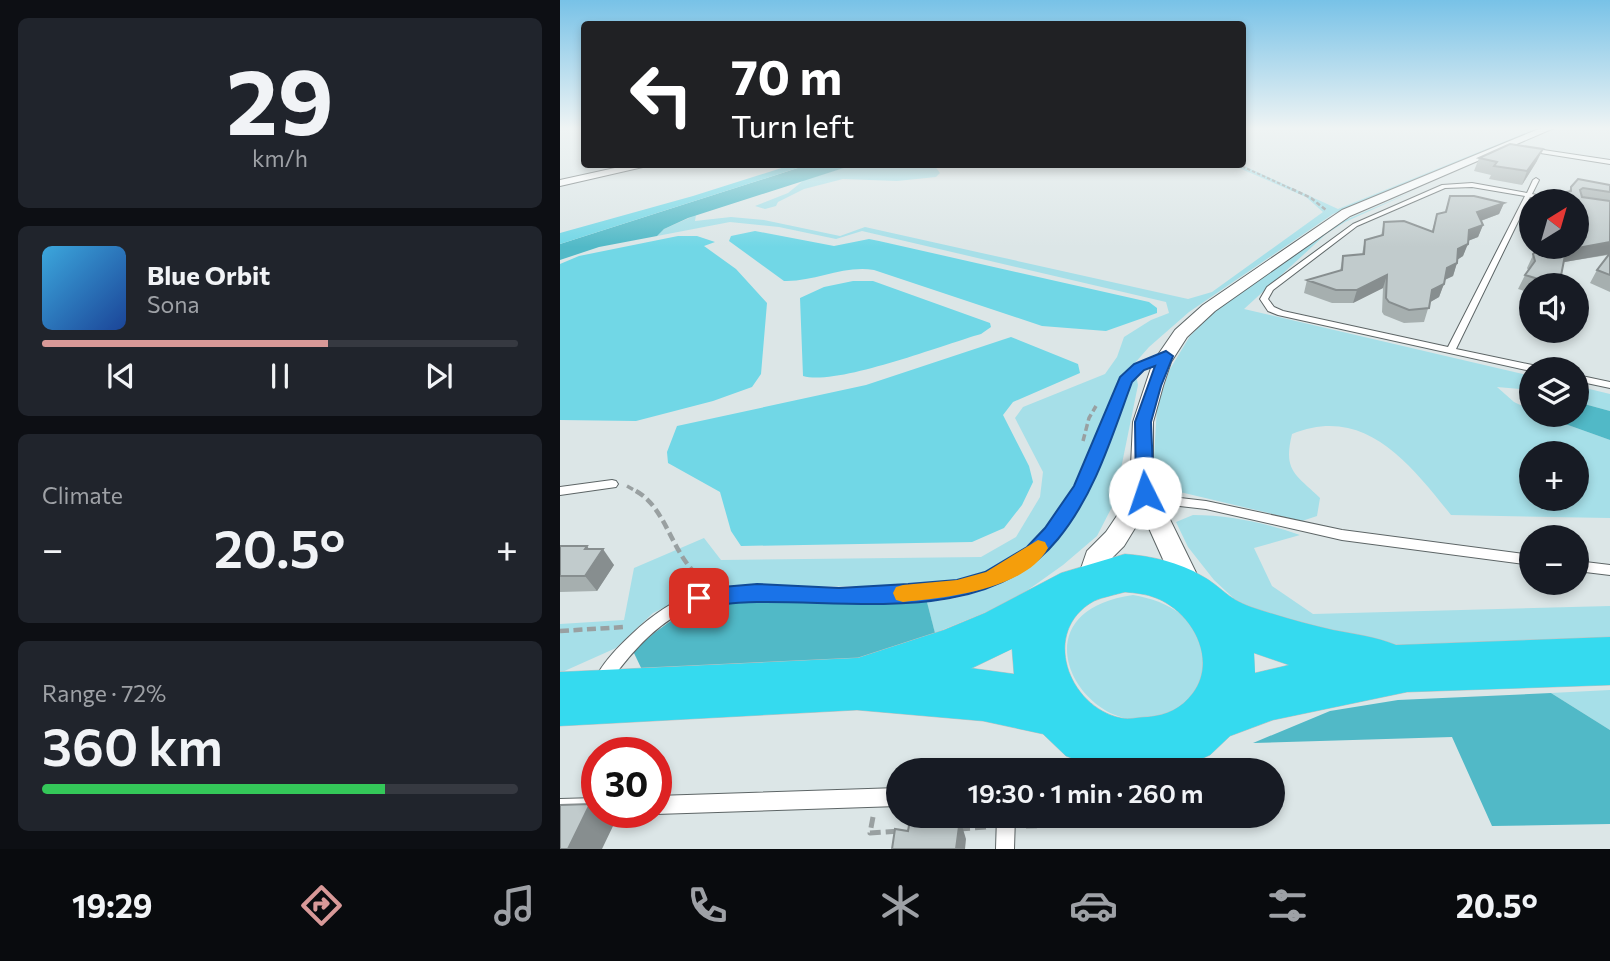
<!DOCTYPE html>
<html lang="en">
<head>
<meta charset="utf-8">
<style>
  body { margin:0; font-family:Commissioner,sans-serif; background:#20242c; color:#f1f3f6; height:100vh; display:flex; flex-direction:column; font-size:26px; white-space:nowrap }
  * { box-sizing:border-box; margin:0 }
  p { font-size:23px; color:#9ea1a6 }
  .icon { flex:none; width:38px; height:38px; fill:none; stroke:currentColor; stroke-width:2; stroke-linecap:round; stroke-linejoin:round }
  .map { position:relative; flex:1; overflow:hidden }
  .details { display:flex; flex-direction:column; gap:18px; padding:18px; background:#0d0f14; width:560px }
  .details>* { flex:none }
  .guide { position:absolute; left:21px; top:21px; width:665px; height:147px; border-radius:7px; box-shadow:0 4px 10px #0003; background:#202124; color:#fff; overflow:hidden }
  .needle { width:46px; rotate:37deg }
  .controls { position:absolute; left:959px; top:189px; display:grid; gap:14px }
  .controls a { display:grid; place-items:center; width:70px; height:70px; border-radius:50%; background:#171b24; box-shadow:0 4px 10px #0003; font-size:35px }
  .speed { position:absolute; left:21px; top:737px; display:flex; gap:14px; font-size:35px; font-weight:700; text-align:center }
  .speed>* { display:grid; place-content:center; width:91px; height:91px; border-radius:50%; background:#171b24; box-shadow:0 4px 10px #0003; line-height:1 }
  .speed .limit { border:10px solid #d22; background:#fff; color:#111 }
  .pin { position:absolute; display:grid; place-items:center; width:60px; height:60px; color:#fff; margin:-30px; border-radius:14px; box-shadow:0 4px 10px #0006 }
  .me { position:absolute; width:77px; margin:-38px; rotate:356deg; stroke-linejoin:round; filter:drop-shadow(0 0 5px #0008) }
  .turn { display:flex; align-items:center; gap:24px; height:147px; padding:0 35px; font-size:32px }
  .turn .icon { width:91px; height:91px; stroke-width:2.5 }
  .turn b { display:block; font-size:49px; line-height:60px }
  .big { font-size:52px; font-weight:600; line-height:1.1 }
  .details .card { flex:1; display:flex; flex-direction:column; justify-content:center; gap:10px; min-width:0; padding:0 24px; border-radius:10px; background:#20242c }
  .details .dial { align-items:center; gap:0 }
  .dial b { font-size:91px; line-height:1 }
  .song { display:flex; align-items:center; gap:21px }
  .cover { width:84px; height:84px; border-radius:10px; background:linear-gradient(135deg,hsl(200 70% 55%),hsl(220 70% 35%)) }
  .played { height:7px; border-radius:4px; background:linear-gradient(90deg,#d89998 60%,#363941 60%) }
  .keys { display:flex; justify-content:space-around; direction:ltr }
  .heat { display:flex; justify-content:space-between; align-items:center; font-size:38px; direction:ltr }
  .charge { height:10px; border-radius:5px; background:linear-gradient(90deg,#34c759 72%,#363941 0) }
  .trip { position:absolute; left:326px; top:758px; width:399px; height:70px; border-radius:35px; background:#171b24; box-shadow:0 4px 10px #0003; font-weight:600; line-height:70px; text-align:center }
  .menu { display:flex; height:112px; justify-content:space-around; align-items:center; background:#090b0e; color:#9ea1a6 }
  .menu .icon { width:49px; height:49px }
  .menu .active { color:#d89998 }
  .menu b { font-size:32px; color:#f1f3f6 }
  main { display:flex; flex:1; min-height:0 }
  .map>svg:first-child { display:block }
  .green { fill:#a6dfe8; fill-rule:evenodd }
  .forest { fill:#51b9c7 }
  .water { fill:#71d7e6 }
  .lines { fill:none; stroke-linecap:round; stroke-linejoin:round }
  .lane-casing { stroke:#5d6566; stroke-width:2 }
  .street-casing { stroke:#5d6566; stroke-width:2 }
  .highway-casing { stroke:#bfc1c1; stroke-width:1 }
  .path-far4 { stroke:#99a0a1; stroke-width:2; stroke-dasharray:3.5 2; stroke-linecap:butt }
  .path-far3 { stroke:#99a0a1; stroke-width:2.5; stroke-dasharray:4.5 2.5; stroke-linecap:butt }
  .path-far2 { stroke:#99a0a1; stroke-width:3.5; stroke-dasharray:7 3.5; stroke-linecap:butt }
  .path-far1 { stroke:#99a0a1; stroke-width:4.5; stroke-dasharray:9 4.5; stroke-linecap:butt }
  .path { stroke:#99a0a1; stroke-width:5; stroke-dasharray:11 5; stroke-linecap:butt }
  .lane { fill:#fff; fill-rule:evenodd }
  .street { fill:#fff; fill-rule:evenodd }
  .highway { fill:#35daef; fill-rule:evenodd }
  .wall { fill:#a6afaf }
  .shaded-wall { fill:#878e8f }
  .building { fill:#c1cbcc; stroke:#878e8f; stroke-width:2 }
  .route { fill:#1a73e8; stroke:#114b97; stroke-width:2 }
  .slow { fill:#f59e0b }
</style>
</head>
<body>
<main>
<section class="details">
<div class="card dial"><b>29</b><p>km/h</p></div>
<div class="card">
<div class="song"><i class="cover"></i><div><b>Blue Orbit</b><p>Sona</p></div></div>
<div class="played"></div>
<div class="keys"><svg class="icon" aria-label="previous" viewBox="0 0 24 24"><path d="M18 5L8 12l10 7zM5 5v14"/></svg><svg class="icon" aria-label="pause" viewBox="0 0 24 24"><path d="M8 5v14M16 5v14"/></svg><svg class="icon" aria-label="next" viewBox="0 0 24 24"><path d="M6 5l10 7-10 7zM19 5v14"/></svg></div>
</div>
<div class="card"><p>Climate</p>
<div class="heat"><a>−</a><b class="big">20.5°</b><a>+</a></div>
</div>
<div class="card"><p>Range · 72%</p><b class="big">360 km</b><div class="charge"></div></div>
</section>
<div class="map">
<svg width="1050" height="849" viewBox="0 0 1050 849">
  <rect width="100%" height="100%" fill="#dce6e7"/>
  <g class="green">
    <polygon points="978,128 985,128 773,214 629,312 589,347 560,380 533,443 517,486 491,525 467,552 429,576 371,586 146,587 93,613 56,648 0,673 0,624 64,620 74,568 144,538 161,560 421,557 456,537 480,497 483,472 455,418 463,407 545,374 557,357 564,337 591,320 609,313 606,302 302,231 276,239 219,227 170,222 97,236 104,229 136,215 135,221 171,217 204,220 280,236 305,227 628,299 652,292 763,212 746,197 672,165 682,165 778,209"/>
    <polygon points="293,165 374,165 380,173 376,177 337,181 283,179 244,189 218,202 216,206 205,209 195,206 228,193 244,180"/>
    <path d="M856,190L785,222L766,234L684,309L971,376V390L937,387L954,402L971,410V415H980L1050,440V518L891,515C850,464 805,404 732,434C723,471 735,474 760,498L757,516L742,521L620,492L605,483L594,458L597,407L610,369L630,336L654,312L776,224ZM971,453H1017V499H971Z"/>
    <path d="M576,375L578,385L554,503L537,536L503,565L451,602L375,633L367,602C454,596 512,538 541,458C550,430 557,397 576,375Z"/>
    <polygon points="1017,386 1050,394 1050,411 1017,402"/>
    <path d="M633,515C670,515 705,523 740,535L694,548L712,586L753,614L1050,606V639L795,646L683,607L654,580L628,547L616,522Z"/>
    <path d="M573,595C609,601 643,620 644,660C645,672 641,686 633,695C552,783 430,615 573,595Z"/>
    <polygon points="1050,690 1050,730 991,693"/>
  </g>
  <g class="forest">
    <polygon points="247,165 293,165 128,218 104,229 97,236 39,247 0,260 0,244"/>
    <polygon points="1017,402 1050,411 1050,440 980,415 1017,415"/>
    <path d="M188,599L367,602L375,633L305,659L84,674L73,651C117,613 130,605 188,599Z"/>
    <polygon points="991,693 1050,730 1050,824 932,826 892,737 693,743 770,711 838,700"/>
  </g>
  <g class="water">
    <polygon points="234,164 247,165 0,244 0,233 133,196"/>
    <path d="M195,231L274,246L309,239L319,241L589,302L597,308V313L546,331L482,326L314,270C283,265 255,282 224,281L169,241L171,236Z"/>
    <polygon points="118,236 137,236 155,242 144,246 176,269 207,303 201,374 192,387 153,401 76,421 0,420 0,264 19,256"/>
    <path d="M293,281H313L430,323L431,327L421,334C382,345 277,386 243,376L240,298L264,287Z"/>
    <polygon points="451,337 518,364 520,373 453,402 443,415 469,466 473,482 462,505 444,528 412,542 181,546 171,531 160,492 108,463 107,452 117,426 306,385"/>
  </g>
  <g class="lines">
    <defs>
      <g id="lane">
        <polygon points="970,148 1050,160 1050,164 968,151"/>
        <path d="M976,178L979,180L972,194L1004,201H992L970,197L896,349L977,366L982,369L971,371L718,315L708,311L700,299L707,287L793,224L882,185L912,183L967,193L973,180ZM912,187L965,196L888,347L723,311L714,307L708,299L713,290L797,226L885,188Z"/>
        <path d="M606,353L611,356L609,358L582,369L570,381C548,432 535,491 498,535C438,609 321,605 234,601C203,599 169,593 139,604C100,619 72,651 48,684L43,686L38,684L35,679C43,662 59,646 72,634C91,616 113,600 139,592C170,583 202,588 234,589C305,593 406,598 465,551C523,505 528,439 563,378L576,365Z"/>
        <polygon points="1017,375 1050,382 1050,388 1017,381"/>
        <polygon points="52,480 56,481 58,484 56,487 0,495 0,487"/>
        <polygon points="588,491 603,496 646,501 782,530 971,555 971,565 782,540 646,509 602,504 584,498 582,495 584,492"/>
        <polygon points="1017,561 1050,565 1050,575 1017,571"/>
        <polygon points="338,788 338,806 96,814 91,812 96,812 96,796"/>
        <polygon points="37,798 37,812 44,812 43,813 37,816 0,817 0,799"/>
        <polygon points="437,816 455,816 454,849 436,849"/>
      </g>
      <g id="street">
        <polygon points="981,128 994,128 790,216 655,311 627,337 611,362 603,386 593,422 593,466 597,493 644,589 640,597 630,600 620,597 583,515 564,546 548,562 541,588 531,591 521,588 517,580 527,551 546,532 573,492 571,466 573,422 593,362 615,330 643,305 782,210"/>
        <polygon points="73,164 96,164 0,186 0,180"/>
      </g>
      <path id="highway" d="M565,554C591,556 619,562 642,576C662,587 666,598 691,607C718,616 746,624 773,630C795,634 816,637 836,645L1050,637V685L847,692L713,720L670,736L650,755L617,770H542L506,756L483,734L423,721L297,710L0,726V672L298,658L384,630L425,613L501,573ZM565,592C575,593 587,594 596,598C632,612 658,659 633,693C621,709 607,715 588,717C579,717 569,720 561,718C508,707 480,631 534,601C543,597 555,595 565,592ZM452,649L454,674L410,668H412ZM694,653L729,665L695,673Z"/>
    </defs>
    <use href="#lane" class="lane-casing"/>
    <use href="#street" class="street-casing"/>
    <use href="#highway" class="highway-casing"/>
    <polyline class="path-far4" points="677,164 736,191"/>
    <polyline class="path-far3" points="732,189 751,198 766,210"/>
    <g class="path-far2">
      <polyline points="523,441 529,418 536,406"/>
      <polyline points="67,486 79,493"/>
    </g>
    <g class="path-far1">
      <path d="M76,491C108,509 111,556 143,580"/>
      <polyline points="0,631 64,627"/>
    </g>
    <g class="path">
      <polyline points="313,817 310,833 339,831"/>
      <polyline points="466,826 501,825"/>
      <polyline points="399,829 426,827"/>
    </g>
    <use href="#lane" class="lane"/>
    <use href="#street" class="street"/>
    <use href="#highway" class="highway"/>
  </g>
  <g class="wall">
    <polygon points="919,158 977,161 962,185 929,179 931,175 914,171"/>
    <polygon points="1050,185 1050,292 1030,283 1037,270 1048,255 1004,262 1000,281 998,285 971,285 971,293 958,289 965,275 968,270 967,268 974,253 973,251 975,247 1017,247 1009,191 1011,187"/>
    <polygon points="890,196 944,203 939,214 921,221 923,225 918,237 908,241 903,256 898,259 893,276 885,280 879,297 870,302 864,322 844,323 824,315 822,312 823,288 793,303 772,303 744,293 747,280 780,271 783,256 802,254 805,240 821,236 824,222 872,231 877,214 885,212"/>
    <polygon points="0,546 29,549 54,565 37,591 0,592"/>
  </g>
  <g class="shaded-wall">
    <polygon points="983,149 977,161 962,185 967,171"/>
    <polygon points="944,203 939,214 912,224 917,212"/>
    <polygon points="923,225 918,237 905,242 909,230"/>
    <polygon points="1050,242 1050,254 999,263 1006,250"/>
    <polygon points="908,244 903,256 894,262 898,249"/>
    <polygon points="897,263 893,276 882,281 887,268"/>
    <polygon points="827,275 823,288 793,303 797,290"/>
    <polygon points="884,284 879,297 867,304 872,290"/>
    <polygon points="27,546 36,559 43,549 54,565 37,591 25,576 25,549"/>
    <polygon points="30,804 37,809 37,812 40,812 54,824 42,849 8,849"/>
    <polygon points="400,819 406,839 405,849 396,849"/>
  </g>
  <g class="building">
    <polygon points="950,144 983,149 967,171 934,166 937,162 919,158"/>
    <polygon points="1018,179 1050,185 1050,192 1023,188 1020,190 1022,197 1050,201 1050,242 1006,250 1000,281 985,281 965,275 975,261 973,254 981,247 1017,247 1017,201 999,201 1007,192 1011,191 1011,187"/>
    <polygon points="890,196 914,196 944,203 917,212 923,225 909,230 908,244 898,249 897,263 887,268 884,284 872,290 869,308 849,310 829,302 826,298 827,275 797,290 776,290 747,280 782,270 783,256 804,254 805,240 823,235 824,222 844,221 873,232 877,214 886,212"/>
    <polygon points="1050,253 1050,275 1037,270"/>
    <polygon points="0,546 27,546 25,549 43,549 25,576 0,576"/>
    <polygon points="30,804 8,849 0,849 0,805"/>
    <polygon points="400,819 396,849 332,849 335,829 348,831 350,820"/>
  </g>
  <linearGradient id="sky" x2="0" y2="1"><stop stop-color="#78c2e7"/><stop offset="0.52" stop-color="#eff4f4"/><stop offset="1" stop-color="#eff4f4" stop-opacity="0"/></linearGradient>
  <rect width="1050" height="247" fill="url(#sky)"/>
  <path class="route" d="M606,351L613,356L601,386L591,422L594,493L591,498H578L576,493L575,422L595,366L584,370L572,382C552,436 535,494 498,539C427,626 295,600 197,602C178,602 158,605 139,607L132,604L129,598L132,592L139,589L197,584L279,588L348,584L397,580L425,572L467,547L485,528L514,486L560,377L574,364Z"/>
  <path class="slow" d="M478,540L485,542L488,548C465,590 385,598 343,602L336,600L333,593L336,587L343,585L397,580L426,572Z"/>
</svg>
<div class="controls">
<a><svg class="needle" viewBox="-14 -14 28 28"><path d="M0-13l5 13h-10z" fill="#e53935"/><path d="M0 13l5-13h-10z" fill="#9ea1a6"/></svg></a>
<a><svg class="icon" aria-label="sound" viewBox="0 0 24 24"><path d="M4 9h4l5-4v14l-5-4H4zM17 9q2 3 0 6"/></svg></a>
<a><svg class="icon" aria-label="layers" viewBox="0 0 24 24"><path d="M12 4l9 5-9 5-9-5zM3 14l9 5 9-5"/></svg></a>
<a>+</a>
<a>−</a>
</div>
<div class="speed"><div class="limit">30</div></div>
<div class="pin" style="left:139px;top:598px;background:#d93025"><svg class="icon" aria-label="arrive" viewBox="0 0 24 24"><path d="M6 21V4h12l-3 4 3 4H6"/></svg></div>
<svg class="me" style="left:585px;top:493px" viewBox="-20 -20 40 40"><circle r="19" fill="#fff"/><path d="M0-13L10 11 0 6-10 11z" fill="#1a73e8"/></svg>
<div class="trip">19:30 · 1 min · 260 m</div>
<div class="guide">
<div class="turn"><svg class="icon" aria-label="left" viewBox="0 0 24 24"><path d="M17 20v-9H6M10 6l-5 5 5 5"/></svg><div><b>70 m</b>Turn left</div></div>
</div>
</div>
</main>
<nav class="menu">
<b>19:29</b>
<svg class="icon active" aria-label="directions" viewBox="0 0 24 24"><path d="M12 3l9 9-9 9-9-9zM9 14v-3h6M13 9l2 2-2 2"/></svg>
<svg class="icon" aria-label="music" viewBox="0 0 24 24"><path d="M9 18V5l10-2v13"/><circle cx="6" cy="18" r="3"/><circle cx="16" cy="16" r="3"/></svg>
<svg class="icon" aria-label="phone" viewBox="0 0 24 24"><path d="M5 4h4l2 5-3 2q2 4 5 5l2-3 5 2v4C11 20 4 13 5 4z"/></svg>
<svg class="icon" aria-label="climate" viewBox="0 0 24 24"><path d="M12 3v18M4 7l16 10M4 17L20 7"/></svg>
<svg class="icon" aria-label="car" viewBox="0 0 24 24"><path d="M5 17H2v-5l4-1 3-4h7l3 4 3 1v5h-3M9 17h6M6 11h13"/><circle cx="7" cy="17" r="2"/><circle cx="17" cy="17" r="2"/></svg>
<svg class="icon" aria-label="filters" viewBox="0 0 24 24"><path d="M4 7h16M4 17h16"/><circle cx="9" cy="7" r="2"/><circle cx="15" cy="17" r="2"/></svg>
<b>20.5°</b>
</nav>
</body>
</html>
